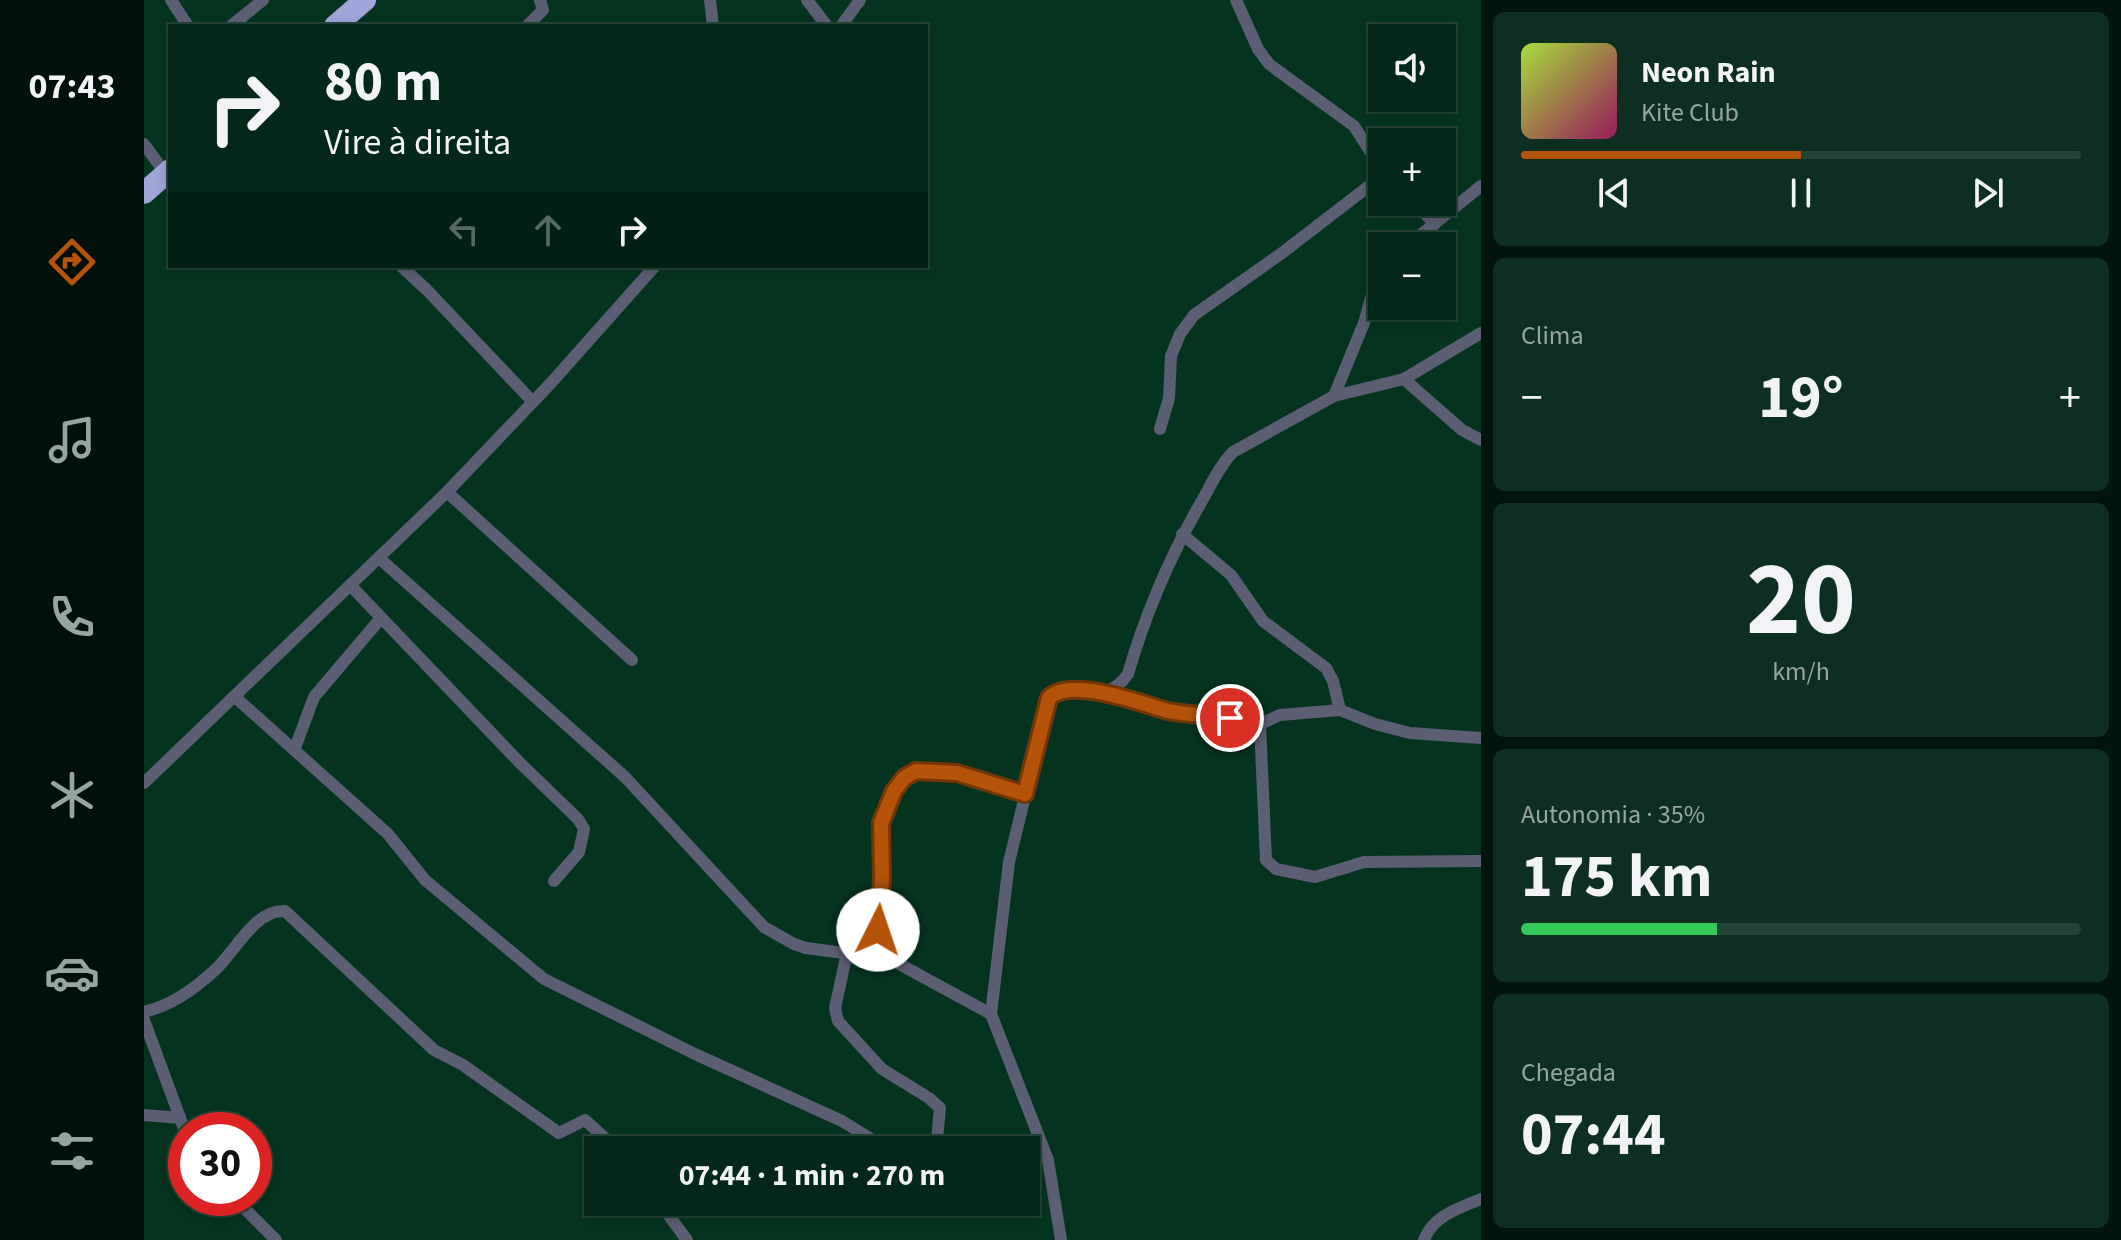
<!DOCTYPE html>
<html lang="pt">
<head>
<meta charset="utf-8">
<style>
  body { margin:0; font-family:"Source Sans 3",sans-serif; background:#0d2f21; color:#f1f3f6; height:100vh; display:flex; flex-direction:column; font-size:30px; white-space:nowrap }
  * { box-sizing:border-box; margin:0 }
  p { font-size:26px; color:#97a5a2 }
  .icon { flex:none; width:44px; height:44px; fill:none; stroke:currentColor; stroke-width:2; stroke-linecap:round; stroke-linejoin:round }
  .map { position:relative; flex:1; overflow:hidden }
  .drawer { display:flex; flex-direction:column; gap:12px; padding:12px; background:#02150d; width:640px }
  .drawer>* { flex:none }
  .top-card { position:absolute; left:24px; top:24px; width:760px; height:244px; border-radius:0px; box-shadow:0 4px 12px #0003,0 0 0 2px #244437; background:#032718; color:#f1f3f6; overflow:hidden }
  .tools { position:absolute; left:1224px; top:24px; display:grid; gap:16px }
  .tools a { display:grid; place-items:center; width:88px; height:88px; border-radius:0px; background:#032718; box-shadow:0 4px 12px #0003,0 0 0 2px #244437; font-size:40px }
  .speed { position:absolute; left:24px; top:1112px; display:flex; gap:16px; font-size:40px; font-weight:700; text-align:center }
  .speed>* { display:grid; place-content:center; width:104px; height:104px; border-radius:50%; background:#032718; box-shadow:0 4px 12px #0003,0 0 0 2px #244437; line-height:1 }
  .speed .limit { border:12px solid #d22; background:#fff; color:#111 }
  .pin { position:absolute; display:grid; place-items:center; width:68px; height:68px; color:#fff; margin:-34px; border:4px solid #fff; border-radius:50%; box-shadow:0 2px 8px #0007 }
  .me { position:absolute; width:88px; margin:-44px; rotate:4deg; stroke-linejoin:round; filter:drop-shadow(0 0 6px #0008) }
  .turn { display:flex; align-items:center; gap:28px; height:168px; padding:0 24px; font-size:36px }
  .turn .icon { width:104px; height:104px; stroke-width:2.5 }
  .turn b { display:block; font-size:56px; line-height:68px }
  .lanes { display:flex; align-items:center; height:76px; padding:0 24px; background:#0003; justify-content:center; gap:40px; direction:ltr }
  .lanes .off { opacity:.35 }
  .big { font-size:60px; font-weight:700; line-height:1.1 }
  .drawer .tile { flex:1; display:flex; flex-direction:column; justify-content:center; gap:12px; min-width:0; padding:0 28px; border-radius:12px; background:#0d2f21 }
  .drawer .dial { align-items:center; gap:0 }
  .dial b { font-size:104px; line-height:1 }
  .song { display:flex; align-items:center; gap:24px }
  .cover { width:96px; height:96px; border-radius:12px; background:linear-gradient(135deg,hsl(80 70% 55%),hsl(330 70% 35%)) }
  .played { height:8px; border-radius:4px; background:linear-gradient(90deg,#b45309 50%,#244437 50%) }
  .keys { display:flex; justify-content:space-around; direction:ltr }
  .heat { display:flex; justify-content:space-between; align-items:center; font-size:44px; direction:ltr }
  .charge { height:12px; border-radius:6px; background:linear-gradient(90deg,#34c759 35%,#244437 0) }
  .trip { position:absolute; left:440px; top:1136px; width:456px; height:80px; border-radius:0px; background:#032718; box-shadow:0 4px 12px #0003,0 0 0 2px #244437; font-weight:700; line-height:80px; text-align:center }
  main { display:flex; flex:1; min-height:0 }
  .menu { display:flex; flex-direction:column; width:144px; justify-content:space-around; align-items:center; background:#01100a; color:#97a5a2 }
  .menu .icon { width:56px; height:56px }
  .menu .selected { color:#b45309 }
  .menu b { font-size:36px; color:#f1f3f6 }
  .map>svg:first-child { display:block }
  .lines { fill:none; stroke-linecap:round; stroke-linejoin:round }
  .street { stroke:#5c5e74; stroke-width:12 }
  .highway { stroke:#9fa4d9; stroke-width:22 }
  .route-casing { stroke:#753606; stroke-width:20 }
  .route { stroke:#b45309; stroke-width:14 }
</style>
</head>
<body>
<main>
<nav class="menu">
<b>07:43</b>
<svg class="icon selected" aria-label="directions" viewBox="0 0 24 24"><path d="M12 3l9 9-9 9-9-9zM9 14v-3h6M13 9l2 2-2 2"/></svg>
<svg class="icon" aria-label="music" viewBox="0 0 24 24"><path d="M9 18V5l10-2v13"/><circle cx="6" cy="18" r="3"/><circle cx="16" cy="16" r="3"/></svg>
<svg class="icon" aria-label="phone" viewBox="0 0 24 24"><path d="M5 4h4l2 5-3 2q2 4 5 5l2-3 5 2v4C11 20 4 13 5 4z"/></svg>
<svg class="icon" aria-label="climate" viewBox="0 0 24 24"><path d="M12 3v18M4 7l16 10M4 17L20 7"/></svg>
<svg class="icon" aria-label="car" viewBox="0 0 24 24"><path d="M5 17H2v-5l4-1 3-4h7l3 4 3 1v5h-3M9 17h6M6 11h13"/><circle cx="7" cy="17" r="2"/><circle cx="17" cy="17" r="2"/></svg>
<svg class="icon" aria-label="filters" viewBox="0 0 24 24"><path d="M4 7h16M4 17h16"/><circle cx="9" cy="7" r="2"/><circle cx="15" cy="17" r="2"/></svg>
</nav>
<div class="map">
<svg width="1337" height="1240" viewBox="0 0 1337 1240">
  <rect width="100%" height="100%" fill="#043420"/>
  <g class="lines">
    <g class="street">
      <polyline points="27,0 44,26"/>
      <polyline points="566,0 569,26"/>
      <polyline points="663,0 683,26"/>
      <polyline points="1092,0 1114,49 1125,64 1210,126 1238,170"/>
      <polyline points="87,26 119,0"/>
      <polyline points="383,26 399,10 396,0"/>
      <polyline points="697,26 716,0"/>
      <polyline points="0,144 22,174"/>
      <polyline points="1269,202 1291,224"/>
      <polyline points="1263,246 1337,186"/>
      <polyline points="257,266 283,290 389,402"/>
      <polyline points="1260,379 1318,430 1337,440"/>
      <polyline points="1190,396 1220,323 1232,280 1238,268"/>
      <polyline points="1016,429 1025,398 1027,356 1036,334 1050,315 1138,253 1238,176"/>
      <polyline points="303,492 488,660"/>
      <polyline points="1038,534 1087,575 1119,621 1182,668 1189,681 1196,710"/>
      <polyline points="235,558 481,777 620,927 650,944 662,948 746,959 847,1014"/>
      <polyline points="207,586 376,763 434,819 440,829 435,852 410,881"/>
      <polyline points="964,692 1026,711 1116,724 1136,715 1196,710 1231,724 1266,733 1337,738"/>
      <polyline points="91,697 244,834 281,880 400,979 551,1054 698,1121 745,1150"/>
      <polyline points="1116,724 1122,860 1132,869 1171,877 1220,862 1337,861"/>
      <polyline points="151,748 170,697 237,618"/>
      <polyline points="0,783 303,492 407,383 511,266"/>
      <polyline points="703,953 691,1008 694,1021 738,1069 785,1098 796,1108 792,1150"/>
      <polyline points="732,956 738,879 737,823 755,783 772,771 813,773 881,794"/>
      <path d="M0,1012C28,1005 49,990 71,970C91,952 111,909 141,911L290,1050L319,1065L415,1133L441,1120L474,1150"/>
      <polyline points="0,1020 42,1134"/>
      <polyline points="0,1115 36,1118"/>
      <polyline points="90,1198 132,1240"/>
      <polyline points="515,1202 543,1240"/>
      <path d="M917,1240L904,1160L847,1014L865,862L905,698C928,675 958,712 984,674C1002,612 1027,554 1059,499C1068,483 1076,465 1089,452L1190,396L1260,379L1337,333"/>
      <path d="M1280,1240C1289,1216 1315,1208 1337,1199"/>
    </g>
    <g class="highway">
      <polyline points="191,26 221,0"/>
      <polyline points="0,193 26,170"/>
    </g>
  </g>
  <g class="lines">
    <defs>
      <path id="route" d="M734,930L738,879L737,823L750,791L760,778L772,771L813,773L881,794L905,698C926,676 998,704 1024,711C1044,715 1066,715 1086,718"/>
    </defs>
    <use href="#route" class="route-casing"/>
    <use href="#route" class="route"/>
  </g>
</svg>
<div class="tools">
<a><svg class="icon" aria-label="sound" viewBox="0 0 24 24"><path d="M4 9h4l5-4v14l-5-4H4zM17 9q2 3 0 6"/></svg></a>
<a>+</a>
<a>−</a>
</div>
<div class="speed"><div class="limit">30</div></div>
<div class="pin" style="left:1086px;top:718px;background:#d93025"><svg class="icon" aria-label="arrive" viewBox="0 0 24 24"><path d="M6 21V4h12l-3 4 3 4H6"/></svg></div>
<svg class="me" style="left:734px;top:930px" viewBox="-20 -20 40 40"><circle r="19" fill="#fff"/><path d="M0-13L10 11 0 6-10 11z" fill="#b45309"/></svg>
<div class="trip">07:44 · 1 min · 270 m</div>
<div class="top-card">
<div class="turn"><svg class="icon" aria-label="right" viewBox="0 0 24 24"><path d="M7 20v-9h11M14 6l5 5-5 5"/></svg><div><b>80 m</b>Vire à direita</div></div>
<div class="lanes"><svg class="icon off" aria-label="left" viewBox="0 0 24 24"><path d="M17 20v-9H6M10 6l-5 5 5 5"/></svg><svg class="icon off" aria-label="ahead" viewBox="0 0 24 24"><path d="M12 20V5M6 11l6-6 6 6"/></svg><svg class="icon" aria-label="right" viewBox="0 0 24 24"><path d="M7 20v-9h11M14 6l5 5-5 5"/></svg></div>
</div>
</div>
<section class="drawer">
<div class="tile">
<div class="song"><i class="cover"></i><div><b>Neon Rain</b><p>Kite Club</p></div></div>
<div class="played"></div>
<div class="keys"><svg class="icon" aria-label="previous" viewBox="0 0 24 24"><path d="M18 5L8 12l10 7zM5 5v14"/></svg><svg class="icon" aria-label="pause" viewBox="0 0 24 24"><path d="M8 5v14M16 5v14"/></svg><svg class="icon" aria-label="next" viewBox="0 0 24 24"><path d="M6 5l10 7-10 7zM19 5v14"/></svg></div>
</div>
<div class="tile"><p>Clima</p>
<div class="heat"><a>−</a><b class="big">19°</b><a>+</a></div>
</div>
<div class="tile dial"><b>20</b><p>km/h</p></div>
<div class="tile"><p>Autonomia · 35%</p><b class="big">175 km</b><div class="charge"></div></div>
<div class="tile"><p>Chegada</p><b class="big">07:44</b></div>
</section>
</main>
</body>
</html>
